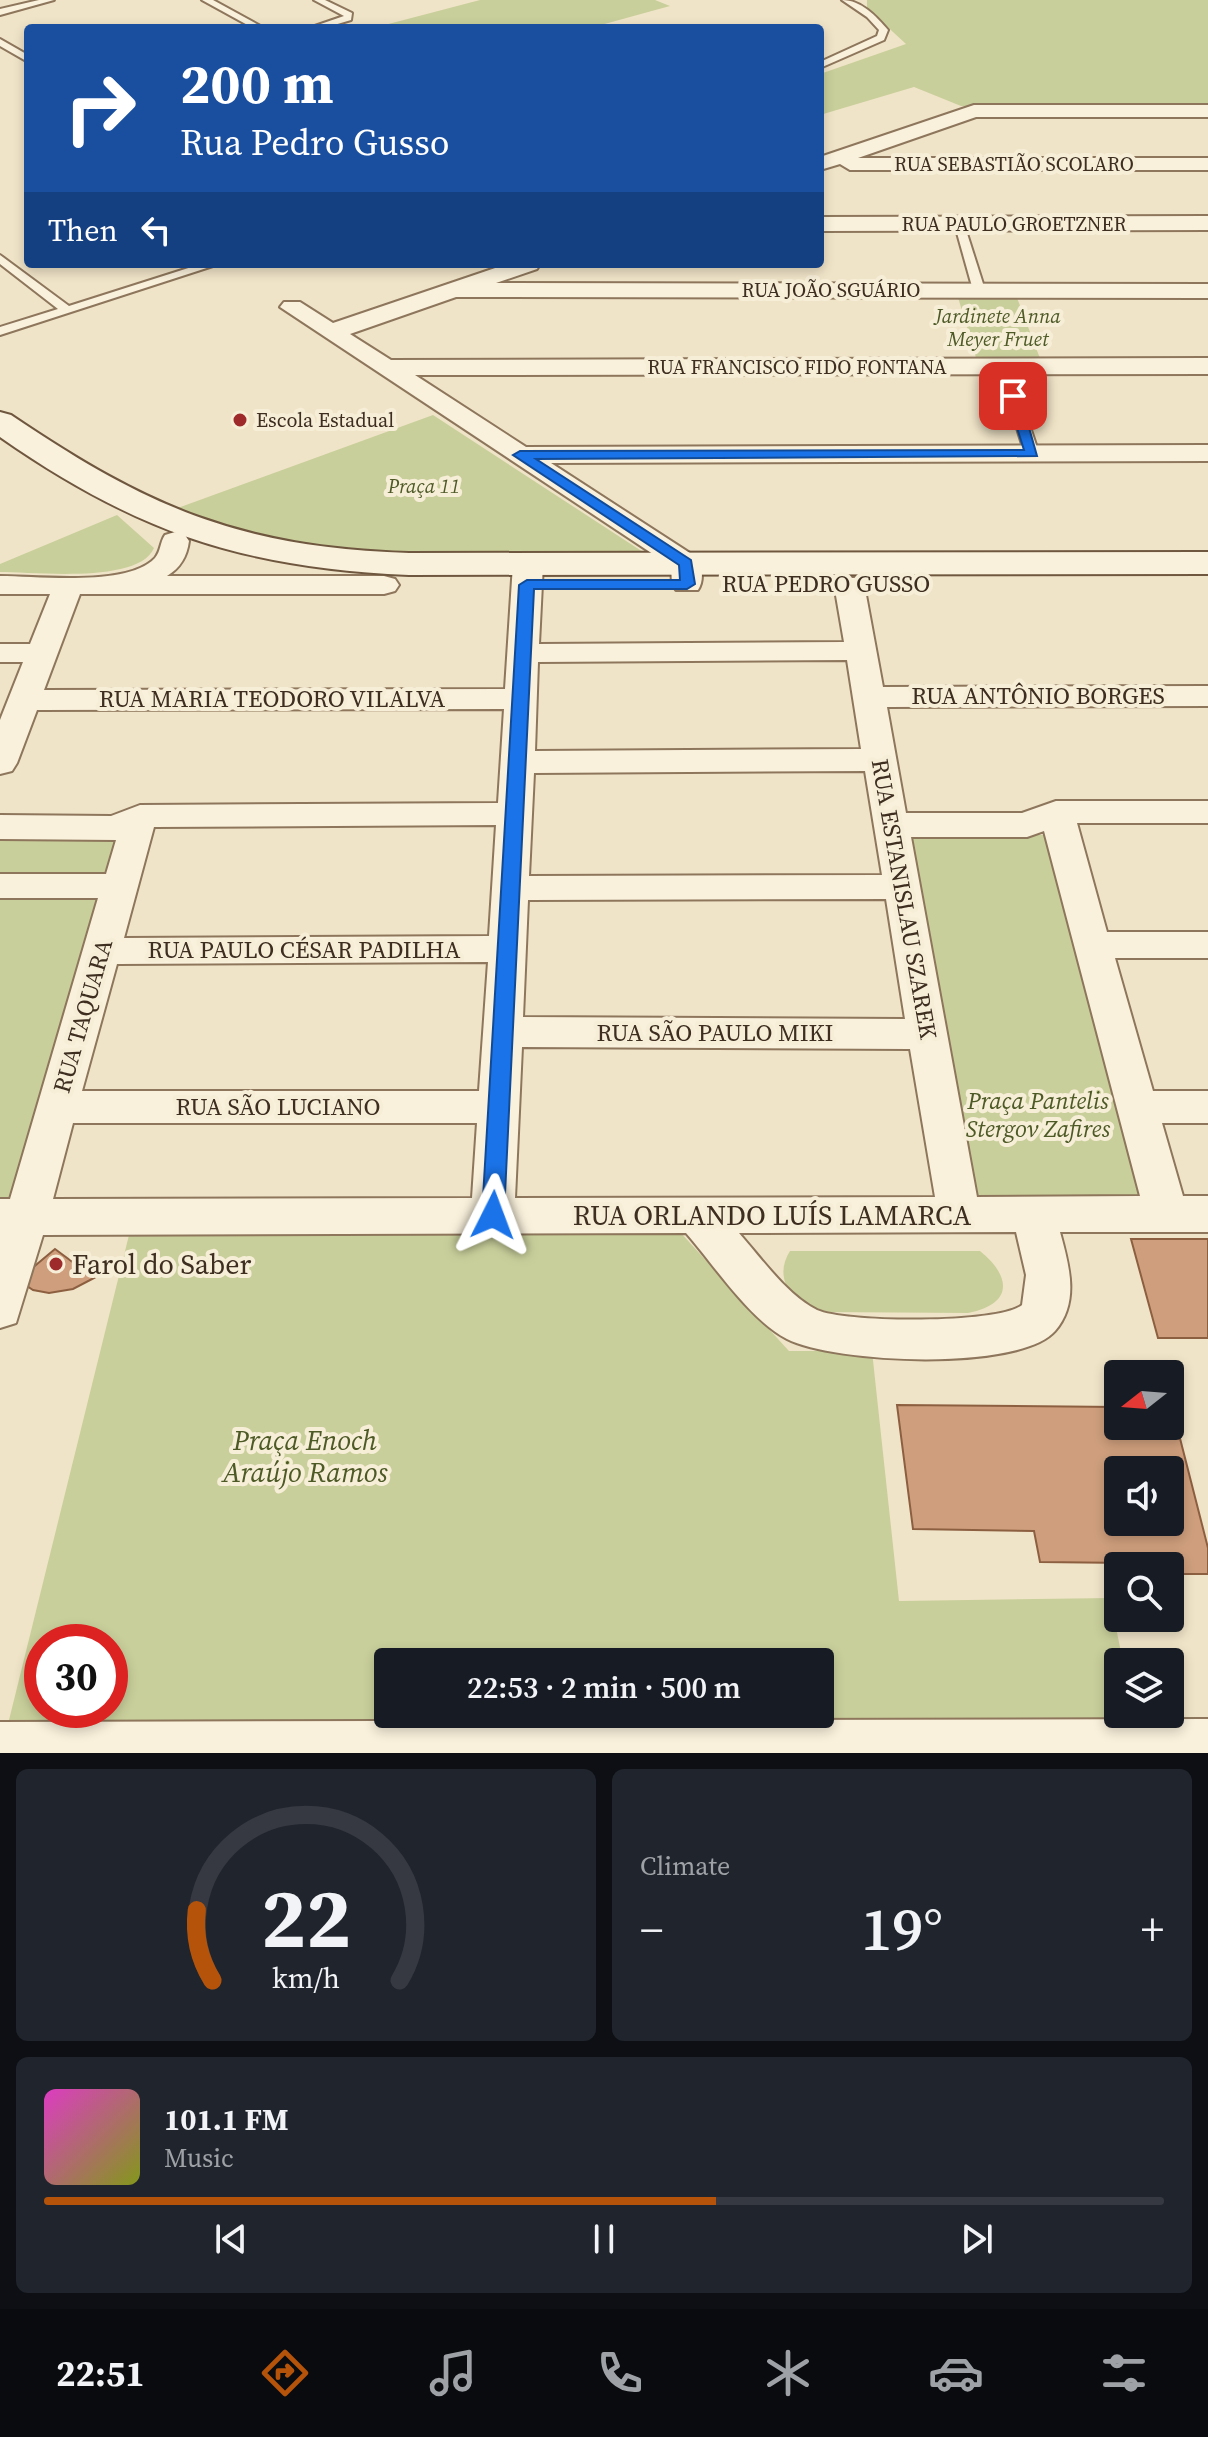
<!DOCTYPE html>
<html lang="en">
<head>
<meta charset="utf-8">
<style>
  body { margin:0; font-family:"Source Serif 4",serif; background:#20242c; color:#f1f3f6; height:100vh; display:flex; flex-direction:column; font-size:30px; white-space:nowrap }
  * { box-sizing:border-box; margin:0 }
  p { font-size:26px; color:#9ea1a6 }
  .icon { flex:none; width:44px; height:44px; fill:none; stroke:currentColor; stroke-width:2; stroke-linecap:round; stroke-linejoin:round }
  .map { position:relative; height:1753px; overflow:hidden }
  .drawer { display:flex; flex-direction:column; gap:16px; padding:16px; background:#0d0f14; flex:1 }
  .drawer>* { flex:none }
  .hud { position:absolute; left:24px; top:24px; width:800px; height:244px; border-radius:8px; box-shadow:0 4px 12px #0003; background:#1a4fa0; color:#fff; overflow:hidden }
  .needle { width:52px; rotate:253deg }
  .buttons { position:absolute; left:1104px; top:1360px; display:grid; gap:16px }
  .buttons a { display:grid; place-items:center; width:80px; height:80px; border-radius:8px; background:#171b24; box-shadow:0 4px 12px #0003; font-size:40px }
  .speed { position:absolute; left:24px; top:1624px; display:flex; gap:16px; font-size:40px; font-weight:700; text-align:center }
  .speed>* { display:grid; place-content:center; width:104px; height:104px; border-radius:50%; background:#171b24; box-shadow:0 4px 12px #0003; line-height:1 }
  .speed .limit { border:12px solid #d22; background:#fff; color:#111 }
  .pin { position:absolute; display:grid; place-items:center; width:68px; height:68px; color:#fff; margin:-34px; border-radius:16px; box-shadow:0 4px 12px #0006 }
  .me { position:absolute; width:88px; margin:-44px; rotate:3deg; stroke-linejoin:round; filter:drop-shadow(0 0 6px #0008) }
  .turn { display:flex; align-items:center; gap:28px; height:168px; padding:0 24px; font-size:36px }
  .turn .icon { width:104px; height:104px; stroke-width:2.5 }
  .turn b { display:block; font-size:56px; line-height:68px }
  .then { display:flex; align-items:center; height:76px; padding:0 24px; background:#0003; gap:16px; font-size:30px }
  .big { font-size:60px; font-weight:600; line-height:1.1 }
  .drawer .widget { flex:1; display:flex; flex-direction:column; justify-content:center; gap:12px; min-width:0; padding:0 28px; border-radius:12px; background:#20242c }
  .drawer .dial { align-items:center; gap:0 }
  .dial svg { height:208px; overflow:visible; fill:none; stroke:#363941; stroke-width:7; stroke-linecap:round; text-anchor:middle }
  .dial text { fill:#f1f3f6; stroke:none }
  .song { display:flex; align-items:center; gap:24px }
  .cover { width:96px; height:96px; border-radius:12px; background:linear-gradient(135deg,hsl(310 70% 55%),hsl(70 70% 35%)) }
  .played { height:8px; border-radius:4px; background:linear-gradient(90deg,#b45309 60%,#363941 60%) }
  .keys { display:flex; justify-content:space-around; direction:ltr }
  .heat { display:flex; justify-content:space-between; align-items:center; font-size:44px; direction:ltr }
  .drawer .tiles { flex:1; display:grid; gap:16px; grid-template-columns:1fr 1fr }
  .widget:last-child { grid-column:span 2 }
  .trip { position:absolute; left:374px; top:1648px; width:460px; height:80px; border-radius:8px; background:#171b24; box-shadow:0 4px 12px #0003; font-weight:600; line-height:80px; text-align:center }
  .menu { display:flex; height:128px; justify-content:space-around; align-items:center; background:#090b0e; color:#9ea1a6 }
  .menu .icon { width:56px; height:56px }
  .menu .current { color:#b45309 }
  .menu b { font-size:36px; color:#f1f3f6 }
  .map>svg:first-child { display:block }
  .green { fill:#c9cf9b; fill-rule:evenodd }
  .building { fill:#cf9f7d; stroke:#8d5f41; stroke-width:2; fill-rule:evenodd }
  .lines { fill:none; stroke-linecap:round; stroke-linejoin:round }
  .lane-casing { stroke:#8d765c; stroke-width:4 }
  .street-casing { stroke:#8d765c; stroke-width:4 }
  .secondary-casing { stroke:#6f573f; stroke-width:4 }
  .lane { fill:#faf1dc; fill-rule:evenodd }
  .street { fill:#faf1dc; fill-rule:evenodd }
  .secondary { fill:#faf1dc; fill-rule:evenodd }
  .route { fill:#1a73e8; stroke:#114b97; stroke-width:2 }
  .poi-dot { fill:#9e2a2b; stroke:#f7eed8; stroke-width:3 }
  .labels { text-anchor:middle; stroke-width:8; stroke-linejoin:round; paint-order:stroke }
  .far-street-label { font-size:20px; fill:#3d2e20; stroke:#f7eed8 }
  .far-park-label { font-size:20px; font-style:italic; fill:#4d5a26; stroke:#f7eed8 }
  .far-poi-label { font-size:20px; fill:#3d2e20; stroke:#f7eed8; text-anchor:start }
  .street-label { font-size:24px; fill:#3d2e20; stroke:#f7eed8 }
  .park-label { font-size:24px; font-style:italic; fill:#4d5a26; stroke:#f7eed8 }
  .near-street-label { font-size:28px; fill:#3d2e20; stroke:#f7eed8 }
  .near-poi-label { font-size:28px; fill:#3d2e20; stroke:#f7eed8; text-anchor:start }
  .near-park-label { font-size:28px; font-style:italic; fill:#4d5a26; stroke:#f7eed8 }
</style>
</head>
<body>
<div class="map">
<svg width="1208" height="1753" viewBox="0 0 1208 1753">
  <rect width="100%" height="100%" fill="#f0e4c8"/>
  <g class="green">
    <polygon points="480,0 655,0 670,6 590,28 377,27"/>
    <polygon points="867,0 1208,0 1208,106 961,106 914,87 820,115 820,74 906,44 867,8"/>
    <polygon points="957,294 1016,295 1041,361 977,361"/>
    <path d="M433,415L643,552C487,552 321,569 175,509Z"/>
    <path d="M117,515L154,548C139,584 34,572 0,572V564Z"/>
    <polygon points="908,834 1045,835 1142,1202 974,1201"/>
    <polygon points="0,836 122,836 16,1201 0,1201"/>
    <path d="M680,1232L789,1351H872L899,1601L1110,1598L1123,1662H1118V1714H1134L1135,1722L9,1720L129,1235ZM42,1642H110V1710H42ZM388,1662H820V1714H388Z"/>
    <path d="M790,1251H980C1012,1277 1013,1304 968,1313L819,1312C791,1304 773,1277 790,1251Z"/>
  </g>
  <g class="building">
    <polygon points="1131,1239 1208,1239 1208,1338 1158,1338"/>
    <polygon points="55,1249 94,1278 73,1289 49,1293 33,1290 18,1280"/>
    <path d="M897,1405L1118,1407V1426H1170L1172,1407L1208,1548V1574H1170V1566H1129V1563L1040,1562L1034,1531L913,1529ZM1118,1470H1170V1522H1118Z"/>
  </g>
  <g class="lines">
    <defs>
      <g id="lane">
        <polygon points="39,0 54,0 0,15 0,9"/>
        <polygon points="202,0 213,0 264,28 253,28"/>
        <polygon points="314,0 325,0 352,13 351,20 324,28 309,28 344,16"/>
        <path d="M842,0C861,0 876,16 888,30L884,40L820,68V62L877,36L879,30L867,17Z"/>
        <polygon points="0,39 28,55 28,62 0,46"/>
        <polygon points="954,222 964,224 985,290 983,292 973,290"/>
        <polygon points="0,255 69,306 201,264 219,264 0,335 0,327 58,309 0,264"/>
        <polygon points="1004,363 1010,367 1039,454 1037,457 1027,457 1025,454 998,367"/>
      </g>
      <g id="street">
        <polygon points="974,105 1208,105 1208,117 976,117 858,158 1208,158 1208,170 850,170 840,164 820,170 820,157"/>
        <polygon points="1208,216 1208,230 820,231 820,217"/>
        <path d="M507,264H540L537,269L496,283L1208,284V298L456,297L350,334L391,360L1208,358V374L415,375L526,447L1208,445V461L551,463L696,557C703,566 704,581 698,590H676L672,584L671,566L280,307L284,302H300L333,323Z"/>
        <path d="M175,532L185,535L189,541C187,557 180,568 167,576H384L395,579L399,585L395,591L384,594H80L44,690L505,689L513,564L518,558H538L543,564L539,644L844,642L834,584L838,578H860L864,584L883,687L1208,686V706L887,707L906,813H1022L1056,801H1208V823H1077L1107,932H1208V958H1115L1153,1091H1208V1123H1162L1183,1196H1208V1232H1060C1069,1265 1080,1302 1055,1331C1019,1372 833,1363 787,1339C750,1320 714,1265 686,1233L43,1235L16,1323L0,1328V1199H10L98,898H0V874H106L116,840L0,839V815L111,816L140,805L498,803L504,709L37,710L17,763L12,771L0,774V720L23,662H0V644H30L50,594H0V576C38,576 128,587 155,558C161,551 160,542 165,535ZM847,660L861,749L535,751L538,662ZM865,771L882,875L529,876L534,773ZM496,825L489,936L124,938L154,827ZM1044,831L1140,1196L977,1197L911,837H1027ZM886,899L905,1019L523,1017L528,900ZM488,962L479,1091H82L117,964ZM522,1047L910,1049L935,1197L515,1198ZM73,1123H477L472,1198L53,1199ZM1016,1232L1026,1275L1022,1305C999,1324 846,1323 817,1310C787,1295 761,1258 739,1233Z"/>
        <polygon points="1208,1719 1208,1753 0,1753 0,1722"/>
      </g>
      <path id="secondary" d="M0,412L11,415C150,509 240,547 409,553L1208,552V574L409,575C243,568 136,532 0,437Z"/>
    </defs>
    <use href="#lane" class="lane-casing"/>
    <use href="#street" class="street-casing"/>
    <use href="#secondary" class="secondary-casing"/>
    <use href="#lane" class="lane"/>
    <use href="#street" class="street"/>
    <use href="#secondary" class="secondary"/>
  </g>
  <polygon class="route" points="1013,392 1020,396 1037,456 536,459 691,560 695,584 687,589 534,589 504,1215 501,1222 485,1222 482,1215 519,585 527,580 680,580 679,565 513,455 520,451 1024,450 1007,396"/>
  <g class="poi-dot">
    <circle cx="240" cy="420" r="8"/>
    <circle cx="56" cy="1264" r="8"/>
  </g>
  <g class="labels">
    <g class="far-street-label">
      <text x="1014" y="171">RUA SEBASTIÃO SCOLARO</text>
      <text x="1014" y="231">RUA PAULO GROETZNER</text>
      <text x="831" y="297">RUA JOÃO SGUÁRIO</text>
      <text x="797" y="374">RUA FRANCISCO FIDO FONTANA</text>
    </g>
    <g class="far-park-label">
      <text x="998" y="323">Jardinete Anna<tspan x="998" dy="23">Meyer Fruet</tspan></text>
      <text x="424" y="493">Praça 11</text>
    </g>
    <g class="far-poi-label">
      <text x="256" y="427">Escola Estadual</text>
    </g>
    <g class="street-label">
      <text x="826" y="592">RUA PEDRO GUSSO</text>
      <text x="1038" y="704">RUA ANTÔNIO BORGES</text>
      <text x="272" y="707">RUA MARIA TEODORO VILALVA</text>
      <text transform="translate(904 899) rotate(80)" y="8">RUA ESTANISLAU SZAREK</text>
      <text x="304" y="958">RUA PAULO CÉSAR PADILHA</text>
      <text transform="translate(83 1016) rotate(-74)" y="8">RUA TAQUARA</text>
      <text x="715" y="1041">RUA SÃO PAULO MIKI</text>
      <text x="278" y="1115">RUA SÃO LUCIANO</text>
    </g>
    <g class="park-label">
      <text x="1038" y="1109">Praça Pantelis<tspan x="1038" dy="28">Stergov Zafires</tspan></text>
    </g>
    <g class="near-street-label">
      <text x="772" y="1225">RUA ORLANDO LUÍS LAMARCA</text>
    </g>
    <g class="near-poi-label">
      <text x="72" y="1274">Farol do Saber</text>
    </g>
    <g class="near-park-label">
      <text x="305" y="1450">Praça Enoch<tspan x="305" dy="32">Araújo Ramos</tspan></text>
    </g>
  </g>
</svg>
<div class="buttons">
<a><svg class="needle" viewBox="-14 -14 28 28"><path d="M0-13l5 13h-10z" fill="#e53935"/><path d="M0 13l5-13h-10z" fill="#9ea1a6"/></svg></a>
<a><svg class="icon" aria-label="sound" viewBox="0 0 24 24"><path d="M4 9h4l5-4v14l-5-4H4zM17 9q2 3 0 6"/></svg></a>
<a><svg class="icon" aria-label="search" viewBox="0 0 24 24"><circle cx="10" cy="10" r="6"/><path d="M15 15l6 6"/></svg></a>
<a><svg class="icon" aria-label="layers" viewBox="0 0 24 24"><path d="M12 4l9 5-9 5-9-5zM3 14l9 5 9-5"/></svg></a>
</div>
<div class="speed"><div class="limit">30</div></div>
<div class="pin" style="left:1013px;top:396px;background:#d93025"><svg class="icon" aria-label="arrive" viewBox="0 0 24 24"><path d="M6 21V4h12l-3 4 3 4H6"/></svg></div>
<svg class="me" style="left:493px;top:1215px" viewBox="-20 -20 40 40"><path d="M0-17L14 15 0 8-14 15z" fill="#1a73e8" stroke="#fff" stroke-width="4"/></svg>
<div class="trip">22:53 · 2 min · 500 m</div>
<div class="hud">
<div class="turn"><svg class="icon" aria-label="right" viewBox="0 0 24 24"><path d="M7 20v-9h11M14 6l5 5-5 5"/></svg><div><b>200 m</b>Rua Pedro Gusso</div></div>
<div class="then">Then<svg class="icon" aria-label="left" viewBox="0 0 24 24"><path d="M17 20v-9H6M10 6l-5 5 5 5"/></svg></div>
</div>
</div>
<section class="drawer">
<div class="tiles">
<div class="widget dial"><svg viewBox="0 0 100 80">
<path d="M14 69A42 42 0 1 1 86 69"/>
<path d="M14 69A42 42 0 0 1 8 42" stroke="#b45309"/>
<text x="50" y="56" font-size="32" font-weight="700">22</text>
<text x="50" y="72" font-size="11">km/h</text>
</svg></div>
<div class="widget"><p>Climate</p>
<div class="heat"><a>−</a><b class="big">19°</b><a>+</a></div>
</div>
<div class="widget">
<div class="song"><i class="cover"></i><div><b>101.1 FM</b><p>Music</p></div></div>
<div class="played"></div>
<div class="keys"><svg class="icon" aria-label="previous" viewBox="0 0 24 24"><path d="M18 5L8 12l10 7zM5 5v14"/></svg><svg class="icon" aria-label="pause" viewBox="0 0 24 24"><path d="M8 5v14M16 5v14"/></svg><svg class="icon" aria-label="next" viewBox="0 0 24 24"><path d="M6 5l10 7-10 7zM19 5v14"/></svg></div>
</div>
</div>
</section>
<nav class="menu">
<b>22:51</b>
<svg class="icon current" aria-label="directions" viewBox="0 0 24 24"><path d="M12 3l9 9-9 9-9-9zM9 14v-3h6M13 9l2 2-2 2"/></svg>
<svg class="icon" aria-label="music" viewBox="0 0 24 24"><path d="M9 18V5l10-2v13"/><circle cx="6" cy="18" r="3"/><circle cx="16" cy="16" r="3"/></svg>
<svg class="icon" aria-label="phone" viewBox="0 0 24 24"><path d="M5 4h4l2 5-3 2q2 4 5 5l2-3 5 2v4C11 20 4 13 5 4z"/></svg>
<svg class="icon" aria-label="climate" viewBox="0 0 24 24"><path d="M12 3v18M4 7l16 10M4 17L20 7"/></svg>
<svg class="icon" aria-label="car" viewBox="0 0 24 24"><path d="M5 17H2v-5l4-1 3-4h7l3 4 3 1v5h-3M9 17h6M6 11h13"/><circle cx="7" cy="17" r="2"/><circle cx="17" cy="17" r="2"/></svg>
<svg class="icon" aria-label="filters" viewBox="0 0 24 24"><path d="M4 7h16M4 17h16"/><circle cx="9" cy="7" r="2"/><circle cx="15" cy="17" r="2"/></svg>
</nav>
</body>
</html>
